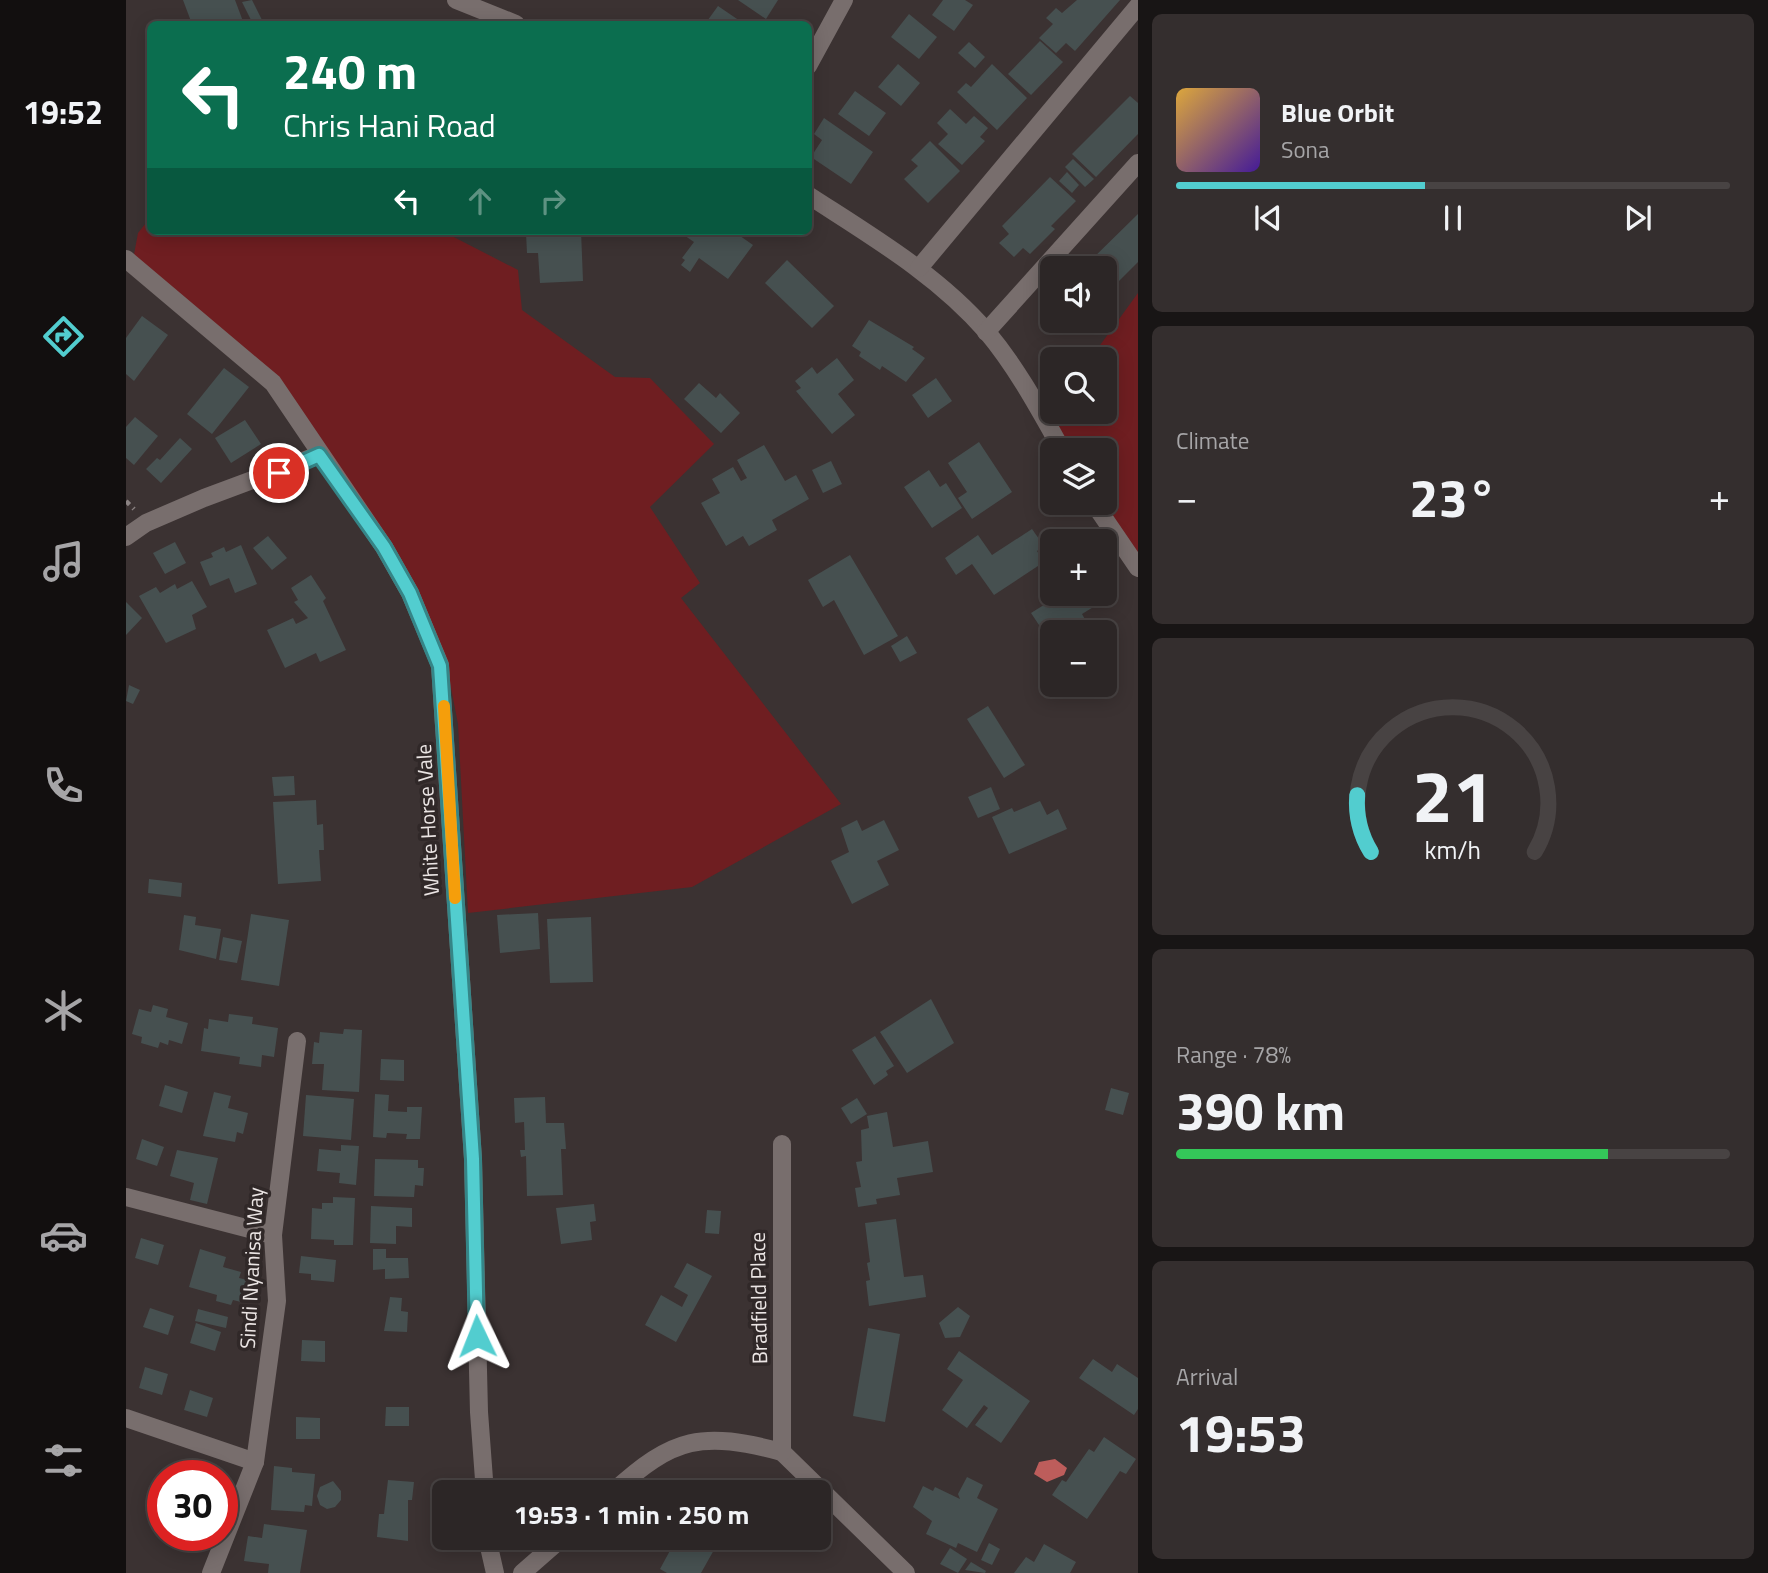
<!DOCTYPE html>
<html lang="en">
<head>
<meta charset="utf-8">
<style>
  body { margin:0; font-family:"Titillium Web",sans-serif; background:#342e2e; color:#f1f3f6; height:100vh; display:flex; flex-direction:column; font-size:26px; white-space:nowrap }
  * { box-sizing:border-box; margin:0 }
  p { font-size:23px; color:#a6a5a7 }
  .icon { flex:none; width:38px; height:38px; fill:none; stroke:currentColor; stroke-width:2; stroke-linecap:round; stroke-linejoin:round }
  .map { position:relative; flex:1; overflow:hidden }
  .side { display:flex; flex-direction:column; gap:14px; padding:14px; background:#181515; width:630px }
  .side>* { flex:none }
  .guide { position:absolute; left:21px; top:21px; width:665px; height:214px; border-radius:10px; box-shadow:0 4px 18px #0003,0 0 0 2px #484343; background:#0b6e4f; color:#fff; overflow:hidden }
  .tools { position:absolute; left:914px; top:256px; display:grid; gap:14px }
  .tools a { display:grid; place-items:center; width:77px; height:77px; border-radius:10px; background:#2c2626; box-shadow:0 4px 18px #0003,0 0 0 2px #484343; font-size:35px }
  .speed { position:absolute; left:21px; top:1460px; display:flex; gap:14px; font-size:35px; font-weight:700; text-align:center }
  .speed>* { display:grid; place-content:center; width:91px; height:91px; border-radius:50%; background:#2c2626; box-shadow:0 4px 18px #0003,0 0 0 2px #484343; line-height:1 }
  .speed .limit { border:10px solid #d22; background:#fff; color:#111 }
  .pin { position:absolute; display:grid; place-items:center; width:60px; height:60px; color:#fff; margin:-30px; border:4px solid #fff; border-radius:50%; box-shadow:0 2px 7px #0007 }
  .me { position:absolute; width:77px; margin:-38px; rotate:358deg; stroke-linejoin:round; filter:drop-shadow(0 0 5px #0008) }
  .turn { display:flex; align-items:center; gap:24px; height:147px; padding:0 21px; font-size:32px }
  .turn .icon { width:91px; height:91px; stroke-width:2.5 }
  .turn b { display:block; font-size:49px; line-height:60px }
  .lanes { display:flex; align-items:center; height:66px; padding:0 21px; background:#0003; justify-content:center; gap:35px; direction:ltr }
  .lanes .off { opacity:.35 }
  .big { font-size:52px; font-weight:700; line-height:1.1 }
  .side .tile { flex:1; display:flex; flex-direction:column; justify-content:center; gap:10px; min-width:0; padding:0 24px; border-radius:10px; background:#342e2e }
  .side .dial { align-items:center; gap:0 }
  .dial svg { height:182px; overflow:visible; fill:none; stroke:#484343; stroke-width:7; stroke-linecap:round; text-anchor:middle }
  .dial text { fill:#f1f3f6; stroke:none }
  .song { display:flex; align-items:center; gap:21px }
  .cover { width:84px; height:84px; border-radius:10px; background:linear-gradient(135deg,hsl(40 70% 55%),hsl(260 70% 35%)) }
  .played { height:7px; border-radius:4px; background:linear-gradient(90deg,#52cdcf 45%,#484343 45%) }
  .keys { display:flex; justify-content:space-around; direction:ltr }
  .heat { display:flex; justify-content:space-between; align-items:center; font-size:38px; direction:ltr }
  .charge { height:10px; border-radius:5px; background:linear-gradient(90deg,#34c759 78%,#484343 0) }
  .trip { position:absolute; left:306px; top:1480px; width:399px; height:70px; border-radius:10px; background:#2c2626; box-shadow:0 4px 18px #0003,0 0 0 2px #484343; font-weight:700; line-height:70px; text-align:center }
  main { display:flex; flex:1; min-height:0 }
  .tabs { display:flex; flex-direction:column; width:126px; justify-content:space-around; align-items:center; background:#120f0f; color:#a6a5a7 }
  .tabs .icon { width:49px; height:49px }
  .tabs .active { color:#52cdcf }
  .tabs b { font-size:32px; color:#f1f3f6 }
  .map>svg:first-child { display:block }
  .green { fill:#6f1e21 }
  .water { fill:#bd5d5b }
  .building { fill:#465050 }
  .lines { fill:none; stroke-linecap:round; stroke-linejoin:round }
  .path { stroke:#8a8282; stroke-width:4.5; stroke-dasharray:5 5; stroke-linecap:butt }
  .minor { stroke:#786e6d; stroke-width:18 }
  .route-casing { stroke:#358587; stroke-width:18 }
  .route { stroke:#52cdcf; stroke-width:12 }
  .slow { stroke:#f59e0b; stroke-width:12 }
  .labels { text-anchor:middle; stroke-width:7; stroke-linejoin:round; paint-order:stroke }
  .street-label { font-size:21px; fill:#ebe5e4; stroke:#302828 }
</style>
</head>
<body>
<main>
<nav class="tabs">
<b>19:52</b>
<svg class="icon active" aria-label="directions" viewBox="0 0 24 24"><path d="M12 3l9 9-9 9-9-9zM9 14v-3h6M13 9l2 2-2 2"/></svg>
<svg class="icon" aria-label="music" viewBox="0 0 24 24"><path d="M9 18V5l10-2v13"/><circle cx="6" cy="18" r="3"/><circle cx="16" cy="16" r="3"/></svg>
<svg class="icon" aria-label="phone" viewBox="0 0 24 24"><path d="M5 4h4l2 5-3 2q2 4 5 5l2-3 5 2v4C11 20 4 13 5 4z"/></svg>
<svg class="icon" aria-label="climate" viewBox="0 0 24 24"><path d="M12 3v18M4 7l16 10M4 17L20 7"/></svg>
<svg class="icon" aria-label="car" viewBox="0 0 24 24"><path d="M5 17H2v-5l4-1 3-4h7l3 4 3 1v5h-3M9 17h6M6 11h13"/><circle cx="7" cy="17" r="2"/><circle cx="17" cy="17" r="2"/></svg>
<svg class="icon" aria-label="filters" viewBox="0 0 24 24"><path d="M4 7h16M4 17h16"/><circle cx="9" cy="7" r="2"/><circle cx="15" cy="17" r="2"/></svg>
</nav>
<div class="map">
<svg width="1012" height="1573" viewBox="0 0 1012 1573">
  <rect width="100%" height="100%" fill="#3b3232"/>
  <g class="green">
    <polygon points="24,218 24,231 316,231 392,270 396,310 489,377 524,378 588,444 524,507 574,583 555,598 715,804 566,887 342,913 332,724 320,662 149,381 7,260 12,233"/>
    <polygon points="1012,293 1012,567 969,502 978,502 978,450 937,450 919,419 926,410 978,411 978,359 964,359"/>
  </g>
  <polygon class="water" points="929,1459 941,1468 938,1475 921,1482 908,1474 913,1462"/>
  <g class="building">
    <polygon points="57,0 109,0 118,24 86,24 84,19 66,24"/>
    <polygon points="126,0 136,20 127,24 116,2"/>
    <polygon points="612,0 652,0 640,19"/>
    <polygon points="817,0 839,0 847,5 828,31 806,15"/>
    <polygon points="951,0 994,0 949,51 940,43 930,53 913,38 927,24 920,18 930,8 936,13"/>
    <polygon points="592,6 614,21 611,24 579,24"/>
    <polygon points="783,14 811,37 793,59 765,37"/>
    <polygon points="914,41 937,62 905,95 882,74"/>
    <polygon points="843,42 859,57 849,68 832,53"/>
    <polygon points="772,64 794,83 775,106 752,87"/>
    <polygon points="866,64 901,98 871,130 831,92 840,83 845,87"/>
    <polygon points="729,91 760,113 743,136 712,114"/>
    <polygon points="1004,96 1012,103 1012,134 970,177 946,154"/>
    <polygon points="824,109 840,124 848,116 862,128 854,137 859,141 836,165 812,144 822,134 811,123"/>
    <polygon points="698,118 747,152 725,184 685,157 696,140 688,134"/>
    <polygon points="804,141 834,171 802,203 778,179 792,166 785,160"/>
    <polygon points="947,159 968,179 959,187 939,167"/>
    <polygon points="941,172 953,185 946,193 933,181"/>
    <polygon points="924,177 950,201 925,226 929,229 904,254 897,248 888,257 873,243 883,234 876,226"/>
    <polygon points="1012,214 1012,262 978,296 978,268 957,268"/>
    <polygon points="455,231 457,281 414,283 412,253 401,253 400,233"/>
    <polygon points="552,231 607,231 627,245 602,279 573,258 564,272 555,265 559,260 556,258 568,242"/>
    <polygon points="661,260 708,306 686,328 639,283"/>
    <polygon points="16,316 42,335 8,381 0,374 0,338"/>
    <polygon points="743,320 788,347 786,349 799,358 780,382 756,366 754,370 733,356 735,352 726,346"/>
    <polygon points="711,358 728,380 712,394 729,415 706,434 670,391 675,388 669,381 686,367 691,374"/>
    <polygon points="98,368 123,387 86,434 61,414"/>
    <polygon points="810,378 826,401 802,418 786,395"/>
    <polygon points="573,383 590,398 594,393 614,413 595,433 558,399"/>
    <polygon points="9,417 32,436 8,465 0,458 0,427"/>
    <polygon points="119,420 135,444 105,463 89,438"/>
    <polygon points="54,438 66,449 35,483 20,469 31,458 34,460"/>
    <polygon points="853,442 886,492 846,519 832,498 841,492 822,463"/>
    <polygon points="638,445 659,481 670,475 683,499 646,520 651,530 623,546 617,536 600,546 575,503 594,493 586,479 607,467 615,481 621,478 611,460"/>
    <polygon points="705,461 716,484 697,493 686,470"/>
    <polygon points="803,470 814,487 820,483 836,508 806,528 778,487"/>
    <polygon points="906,529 918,546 911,551 918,562 868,595 846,564 830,575 819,558 852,535 866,555"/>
    <polygon points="142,536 161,558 146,570 127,548"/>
    <polygon points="49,542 60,563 39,574 27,553"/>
    <polygon points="115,545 131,584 109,593 103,578 84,586 74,562 87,557 85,553 98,547 100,552"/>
    <polygon points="724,555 772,636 738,655 708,600 697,607 682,580"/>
    <polygon points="185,575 200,598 197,601 220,650 194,662 190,653 159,668 141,630 167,618 170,624 182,618 168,602 172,600 165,588"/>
    <polygon points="66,581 81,607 66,615 70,629 40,643 13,596 30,587 34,593 49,584 51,589"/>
    <polygon points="937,593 972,593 977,601 956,614 961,623 967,620 975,632 926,632 926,638 922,633 919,634 905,613"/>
    <polygon points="0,602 16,618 0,635"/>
    <polygon points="781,636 791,653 774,662 765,646"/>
    <polygon points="978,647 989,663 978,670"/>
    <polygon points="3,685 14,690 7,704 0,701"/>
    <polygon points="862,706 899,765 878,778 841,719"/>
    <polygon points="168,776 169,795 148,796 146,777"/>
    <polygon points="865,787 874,809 852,818 842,797"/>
    <polygon points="190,800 191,825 197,824 198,850 193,850 195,881 152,884 147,802"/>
    <polygon points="914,801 921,815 932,809 941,829 883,854 866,817 886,808 888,812"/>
    <polygon points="731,820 736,831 758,820 773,850 751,861 763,885 726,904 705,861 723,852 715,828"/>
    <polygon points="23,879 56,883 55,897 22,893"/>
    <polygon points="412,913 414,949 374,953 371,915"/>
    <polygon points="125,914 163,920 153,986 115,980"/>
    <polygon points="58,915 70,917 69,925 95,929 90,959 53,950"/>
    <polygon points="465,917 467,982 424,983 421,919"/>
    <polygon points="97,937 116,941 111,963 93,960"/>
    <polygon points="805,999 828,1043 781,1073 754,1032"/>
    <polygon points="27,1005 42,1009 40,1017 62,1023 56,1044 43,1040 42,1045 34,1042 32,1048 15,1043 16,1037 6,1034 13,1009 25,1012"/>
    <polygon points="103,1014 127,1017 126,1024 152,1028 148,1057 136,1055 135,1067 113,1064 114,1057 75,1051 78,1028 82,1029 83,1019 102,1022"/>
    <polygon points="218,1029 236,1030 233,1092 196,1090 198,1064 186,1064 188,1042 193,1043 194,1032 217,1034"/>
    <polygon points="749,1036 768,1066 760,1071 762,1075 748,1085 726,1050"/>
    <polygon points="255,1059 278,1060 278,1081 254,1080"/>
    <polygon points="39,1085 62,1092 56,1113 33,1106"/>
    <polygon points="985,1088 1003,1093 997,1115 979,1110"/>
    <polygon points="88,1092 105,1096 102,1108 122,1113 117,1134 111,1132 109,1142 77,1136"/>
    <polygon points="249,1094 263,1095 262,1111 281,1112 281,1107 296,1107 294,1139 280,1139 281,1134 261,1133 260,1138 247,1137"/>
    <polygon points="180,1095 228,1099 225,1140 177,1136"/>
    <polygon points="419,1097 420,1123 438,1123 440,1149 435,1149 437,1195 401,1196 400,1156 395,1157 394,1150 399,1150 398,1122 389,1123 388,1098"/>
    <polygon points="731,1098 741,1114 725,1124 715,1108"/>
    <polygon points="761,1112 767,1147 802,1141 807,1172 771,1178 774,1195 750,1199 751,1204 732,1207 729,1188 735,1187 730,1162 736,1161 735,1130 743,1128 741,1116"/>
    <polygon points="16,1139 38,1147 31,1166 10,1159"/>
    <polygon points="215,1145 233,1146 230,1185 213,1183 214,1173 191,1171 193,1149 215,1151"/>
    <polygon points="51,1150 92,1158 81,1204 64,1200 68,1183 44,1176"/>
    <polygon points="249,1159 292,1160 292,1168 298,1168 297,1186 289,1185 288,1197 248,1196"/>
    <polygon points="207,1197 229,1198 227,1245 208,1245 208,1240 185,1239 186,1208 196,1209 196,1203 207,1203"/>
    <polygon points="468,1204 470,1221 464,1222 466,1240 435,1244 430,1208"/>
    <polygon points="245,1206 286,1208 286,1227 270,1226 270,1244 244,1243"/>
    <polygon points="581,1210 595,1211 593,1234 579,1233"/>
    <polygon points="770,1219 778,1277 797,1275 800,1297 743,1306 740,1281 744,1280 741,1263 744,1262 739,1223"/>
    <polygon points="15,1238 38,1245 32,1265 9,1258"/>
    <polygon points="74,1249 100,1257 97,1267 115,1272 113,1278 121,1280 115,1302 107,1300 105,1305 90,1301 91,1295 63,1287"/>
    <polygon points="247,1249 260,1249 260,1258 282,1258 283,1278 259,1279 259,1269 247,1270"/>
    <polygon points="175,1256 210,1260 208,1282 185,1280 185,1274 173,1273"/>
    <polygon points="561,1263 586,1276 550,1342 519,1325 535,1295 556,1307 562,1295 548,1287"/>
    <polygon points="264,1297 276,1298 275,1311 282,1312 281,1332 258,1331"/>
    <polygon points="832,1307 844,1316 834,1337 819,1338 813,1323"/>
    <polygon points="24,1308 48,1316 42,1335 17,1327"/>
    <polygon points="72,1309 102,1317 100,1328 69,1321"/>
    <polygon points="70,1323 95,1332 89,1351 64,1343"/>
    <polygon points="742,1328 774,1334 759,1422 727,1416"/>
    <polygon points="176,1340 199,1341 199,1362 175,1361"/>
    <polygon points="833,1351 904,1401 875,1443 849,1425 862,1408 858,1405 841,1428 816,1410 837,1380 821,1369"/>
    <polygon points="967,1359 986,1372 991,1364 1012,1378 1012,1409 1008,1415 953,1378"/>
    <polygon points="19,1367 42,1374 36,1395 13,1388"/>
    <polygon points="64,1390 87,1398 81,1417 58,1410"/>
    <polygon points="260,1407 283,1407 283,1426 259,1426"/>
    <polygon points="170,1417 194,1418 194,1439 170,1439"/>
    <polygon points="978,1437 1010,1459 1000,1474 994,1471 961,1519 926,1495 936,1480 940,1482 963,1449 968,1452"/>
    <polygon points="148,1466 166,1468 166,1472 189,1474 186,1506 179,1505 178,1512 145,1510"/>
    <polygon points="841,1477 857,1485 851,1498 872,1509 851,1552 832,1543 830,1548 800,1534 806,1521 787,1507 797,1486 807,1491 809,1487 834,1499 832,1494"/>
    <polygon points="262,1480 288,1482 286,1500 282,1500 282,1541 251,1537 253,1514 258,1514"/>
    <polygon points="207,1481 215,1491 215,1500 209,1507 201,1509 194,1505 191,1496 194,1487"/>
    <polygon points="138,1524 181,1530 174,1573 142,1573 143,1564 118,1561 122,1536 136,1538"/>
    <polygon points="535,1538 588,1538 593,1541 575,1573 541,1573 534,1569 547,1545"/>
    <polygon points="863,1543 874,1549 866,1565 855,1560"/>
    <polygon points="918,1544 950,1562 944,1573 888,1573 900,1557 908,1562"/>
    <polygon points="824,1548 841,1559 832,1573 814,1564"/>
    <polygon points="845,1562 860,1571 859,1573 839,1570"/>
  </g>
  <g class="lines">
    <polyline class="path" points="0,501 8,509"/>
    <g class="minor">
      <polyline points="330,0 390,24"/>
      <polyline points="682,66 718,0"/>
      <path d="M682,195C745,236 812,275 861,332C891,368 913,409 936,450"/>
      <polyline points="0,259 147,383 258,547 284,593 314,665 347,1159 353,1412 359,1493"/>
      <polyline points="793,268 1012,6"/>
      <polyline points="860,332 1012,163"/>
      <polyline points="967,502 1012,568"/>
      <polyline points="0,537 20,523 78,498 193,455"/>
      <polyline points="0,1197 147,1235"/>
      <polyline points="0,1418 129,1462"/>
      <polyline points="656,1452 780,1573"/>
      <path d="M486,1493C548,1436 576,1431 656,1452V1144"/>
      <polyline points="361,1538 369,1573"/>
      <polyline points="85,1573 129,1462 151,1301 147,1235 171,1041"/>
      <polyline points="396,1573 436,1538"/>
    </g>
  </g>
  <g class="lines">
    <defs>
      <polyline id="route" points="153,473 193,455 258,547 284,593 314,666 347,1159 351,1336"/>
    </defs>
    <use href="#route" class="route-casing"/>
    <use href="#route" class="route"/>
    <polyline class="slow" points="318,706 329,898"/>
  </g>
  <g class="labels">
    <g class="street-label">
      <text transform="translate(302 820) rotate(-93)" y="7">White Horse Vale</text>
      <text transform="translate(126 1268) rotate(-87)" y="7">Sindi Nyanisa Way</text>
      <text transform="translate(633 1298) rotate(-91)" y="7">Bradfield Place</text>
    </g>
  </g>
</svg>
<div class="tools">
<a><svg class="icon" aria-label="sound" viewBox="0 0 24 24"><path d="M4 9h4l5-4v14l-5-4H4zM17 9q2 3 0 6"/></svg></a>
<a><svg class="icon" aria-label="search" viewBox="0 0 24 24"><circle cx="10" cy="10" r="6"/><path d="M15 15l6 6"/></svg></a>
<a><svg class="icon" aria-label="layers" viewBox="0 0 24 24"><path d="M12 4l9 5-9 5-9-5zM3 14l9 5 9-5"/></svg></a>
<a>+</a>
<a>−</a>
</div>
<div class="speed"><div class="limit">30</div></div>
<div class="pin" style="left:153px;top:473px;background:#d93025"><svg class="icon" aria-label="arrive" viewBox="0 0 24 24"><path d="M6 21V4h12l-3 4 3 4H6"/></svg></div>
<svg class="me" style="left:351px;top:1336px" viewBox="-20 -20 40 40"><path d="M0-17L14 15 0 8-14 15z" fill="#52cdcf" stroke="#fff" stroke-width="4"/></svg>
<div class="trip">19:53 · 1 min · 250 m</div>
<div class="guide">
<div class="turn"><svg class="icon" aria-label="left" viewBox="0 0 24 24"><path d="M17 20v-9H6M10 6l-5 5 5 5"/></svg><div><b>240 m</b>Chris Hani Road</div></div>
<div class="lanes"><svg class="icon" aria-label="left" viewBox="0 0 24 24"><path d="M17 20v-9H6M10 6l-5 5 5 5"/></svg><svg class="icon off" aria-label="ahead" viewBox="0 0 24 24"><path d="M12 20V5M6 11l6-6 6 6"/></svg><svg class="icon off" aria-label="right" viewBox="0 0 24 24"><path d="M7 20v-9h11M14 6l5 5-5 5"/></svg></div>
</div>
</div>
<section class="side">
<div class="tile">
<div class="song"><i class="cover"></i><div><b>Blue Orbit</b><p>Sona</p></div></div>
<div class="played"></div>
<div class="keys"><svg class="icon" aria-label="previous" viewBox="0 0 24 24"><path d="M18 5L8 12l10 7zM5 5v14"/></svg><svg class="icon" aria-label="pause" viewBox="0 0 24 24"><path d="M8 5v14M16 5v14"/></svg><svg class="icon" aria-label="next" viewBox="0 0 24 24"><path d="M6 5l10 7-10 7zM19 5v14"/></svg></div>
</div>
<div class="tile"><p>Climate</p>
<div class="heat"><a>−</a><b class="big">23°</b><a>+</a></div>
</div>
<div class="tile dial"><svg viewBox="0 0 100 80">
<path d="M14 69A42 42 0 1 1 86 69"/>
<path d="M14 69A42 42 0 0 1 8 44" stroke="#52cdcf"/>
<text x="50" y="56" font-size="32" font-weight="700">21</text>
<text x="50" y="72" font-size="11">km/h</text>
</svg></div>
<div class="tile"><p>Range · 78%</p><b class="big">390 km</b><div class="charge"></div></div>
<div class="tile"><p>Arrival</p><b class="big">19:53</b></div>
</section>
</main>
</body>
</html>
